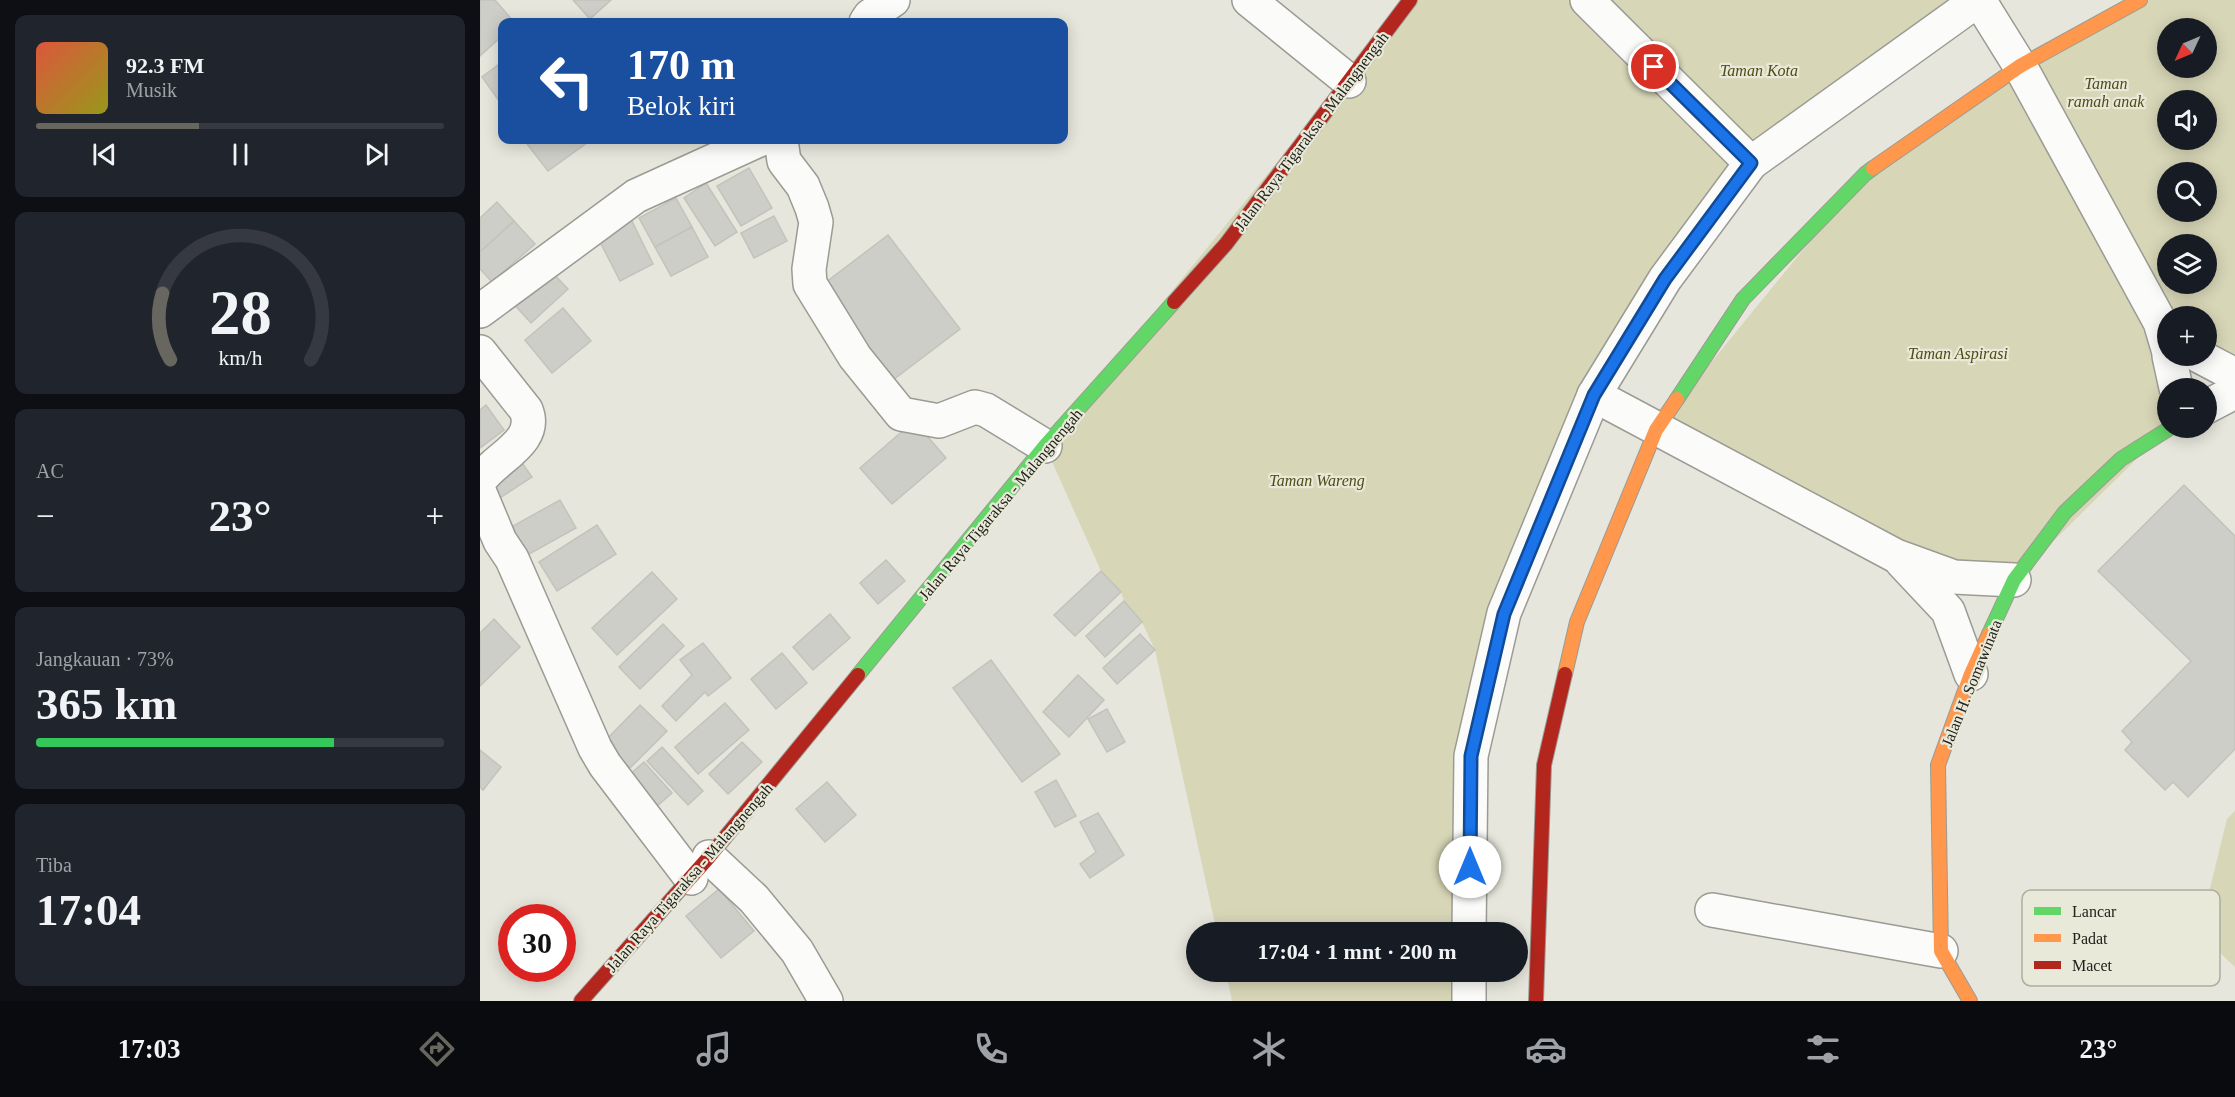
<!DOCTYPE html>
<html lang="id">
<head>
<meta charset="utf-8">
<style>
  body { margin:0; font-family:"Times New Roman",serif; background:#20242c; color:#f1f3f6; height:100vh; display:flex; flex-direction:column; font-size:22px; white-space:nowrap }
  * { box-sizing:border-box; margin:0 }
  p { font-size:20px; color:#9ea1a6 }
  .icon { flex:none; width:33px; height:33px; fill:none; stroke:currentColor; stroke-width:2; stroke-linecap:round; stroke-linejoin:round }
  .map { position:relative; flex:1; overflow:hidden }
  .sheet { display:flex; flex-direction:column; gap:15px; padding:15px; background:#0d0f14; width:480px }
  .sheet>* { flex:none }
  .banner { position:absolute; left:18px; top:18px; width:570px; height:126px; border-radius:12px; box-shadow:0 3px 15px #0003; background:#1a4fa0; color:#fff; overflow:hidden }
  .needle { width:39px; rotate:226deg }
  .fabs { position:absolute; left:1677px; top:18px; display:grid; gap:12px }
  .fabs a { display:grid; place-items:center; width:60px; height:60px; border-radius:50%; background:#171b24; box-shadow:0 3px 15px #0003; font-size:30px }
  .speed { position:absolute; left:18px; top:904px; display:flex; gap:12px; font-size:30px; font-weight:700; text-align:center }
  .speed>* { display:grid; place-content:center; width:78px; height:78px; border-radius:50%; background:#171b24; box-shadow:0 3px 15px #0003; line-height:1 }
  .speed .limit { border:9px solid #d22; background:#fff; color:#111 }
  .pin { position:absolute; display:grid; place-items:center; width:51px; height:51px; color:#fff; margin:-26px; border:3px solid #fff; border-radius:50%; box-shadow:0 2px 6px #0007 }
  .me { position:absolute; width:66px; margin:-33px; rotate:0deg; stroke-linejoin:round; filter:drop-shadow(0 0 4px #0008) }
  .turn { display:flex; align-items:center; gap:21px; height:126px; padding:0 30px; font-size:27px }
  .turn .icon { width:78px; height:78px; stroke-width:2.5 }
  .turn b { display:block; font-size:42px; line-height:51px }
  .big { font-size:45px; font-weight:600; line-height:1.1 }
  .sheet .tile { flex:1; display:flex; flex-direction:column; justify-content:center; gap:9px; min-width:0; padding:0 21px; border-radius:12px; background:#20242c }
  .sheet .dial { align-items:center; gap:0 }
  .dial svg { height:156px; overflow:visible; fill:none; stroke:#363941; stroke-width:7; stroke-linecap:round; text-anchor:middle }
  .dial text { fill:#f1f3f6; stroke:none }
  .song { display:flex; align-items:center; gap:18px }
  .cover { width:72px; height:72px; border-radius:9px; background:linear-gradient(135deg,hsl(10 70% 55%),hsl(60 70% 35%)) }
  .played { height:6px; border-radius:3px; background:linear-gradient(90deg,#67675f 40%,#363941 40%) }
  .keys { display:flex; justify-content:space-around; direction:ltr }
  .heat { display:flex; justify-content:space-between; align-items:center; font-size:33px; direction:ltr }
  .charge { height:9px; border-radius:4px; background:linear-gradient(90deg,#34c759 73%,#363941 0) }
  .trip { position:absolute; left:706px; top:922px; width:342px; height:60px; border-radius:30px; background:#171b24; box-shadow:0 3px 15px #0003; font-weight:600; line-height:60px; text-align:center }
  .dock { display:flex; height:96px; justify-content:space-around; align-items:center; background:#090b0e; color:#9ea1a6 }
  .dock .icon { width:42px; height:42px }
  .dock .on { color:#67675f }
  .dock b { font-size:27px; color:#f1f3f6 }
  main { display:flex; flex:1; min-height:0 }
  .map>svg:first-child { display:block }
  .green { fill:#d7d6b7; fill-rule:evenodd }
  .building { fill:#cecec8; stroke:#c3c3bc; stroke-width:1.5 }
  .lines { fill:none; stroke-linecap:round; stroke-linejoin:round }
  .street-casing { stroke:#9b9b94; stroke-width:36 }
  .fast-casing { stroke:#9b9b94; stroke-width:16 }
  .slow-casing { stroke:#9b9b94; stroke-width:16 }
  .jam-casing { stroke:#9b9b94; stroke-width:16 }
  .street { stroke:#fbfbfa; stroke-width:33 }
  .fast { stroke:#63d668; stroke-width:14 }
  .slow { stroke:#ff974d; stroke-width:14 }
  .jam { stroke:#b3261e; stroke-width:14 }
  .route-casing { stroke:#114b97; stroke-width:15 }
  .route { stroke:#1a73e8; stroke-width:10 }
  .labels { text-anchor:middle; stroke-width:4.5; stroke-linejoin:round; paint-order:stroke }
  .park-label { font-size:16px; font-style:italic; fill:#4e4c16; stroke:#e9e9d9 }
  .street-label { font-size:16px; fill:#22221c; stroke:#e9e9d9 }
  .key { fill:#e9e9d9; stroke:#adada0; stroke-width:1.5 }
  .key-label { font-size:16px; fill:#22221c }
</style>
</head>
<body>
<main>
<section class="sheet">
<div class="tile">
<div class="song"><i class="cover"></i><div><b>92.3 FM</b><p>Musik</p></div></div>
<div class="played"></div>
<div class="keys"><svg class="icon" aria-label="previous" viewBox="0 0 24 24"><path d="M18 5L8 12l10 7zM5 5v14"/></svg><svg class="icon" aria-label="pause" viewBox="0 0 24 24"><path d="M8 5v14M16 5v14"/></svg><svg class="icon" aria-label="next" viewBox="0 0 24 24"><path d="M6 5l10 7-10 7zM19 5v14"/></svg></div>
</div>
<div class="tile dial"><svg viewBox="0 0 100 80">
<path d="M14 69A42 42 0 1 1 86 69"/>
<path d="M14 69A42 42 0 0 1 10 35" stroke="#67675f"/>
<text x="50" y="56" font-size="32" font-weight="700">28</text>
<text x="50" y="72" font-size="11">km/h</text>
</svg></div>
<div class="tile"><p>AC</p>
<div class="heat"><a>−</a><b class="big">23°</b><a>+</a></div>
</div>
<div class="tile"><p>Jangkauan · 73%</p><b class="big">365 km</b><div class="charge"></div></div>
<div class="tile"><p>Tiba</p><b class="big">17:04</b></div>
</section>
<div class="map">
<svg width="1755" height="1001" viewBox="0 0 1755 1001">
  <rect width="100%" height="100%" fill="#e6e6dc"/>
  <g class="green">
    <polygon points="930,0 1498,0 1271,163 1114,395 991,756 989,933 737,933 675,650 662,622 644,601 641,592 621,571 565,446"/>
    <path d="M1660,0H1755V375L1726,356V316H1688V428L1534,580L1474,577L1176,430L1385,174ZM1688,28H1726V68H1688ZM1688,100H1726V140H1688ZM1688,172H1726V212H1688ZM1688,244H1726V284H1688Z"/>
    <polygon points="1755,811 1755,967 1719,933 1747,819"/>
    <polygon points="746,972 989,972 989,1001 752,1001"/>
  </g>
  <g class="building">
    <polygon points="0,0 15,0 34,22 22,22 22,36 0,56"/>
    <polygon points="93,0 131,0 110,19"/>
    <polygon points="22,62 22,105 2,77"/>
    <polygon points="44,140 111,140 68,171"/>
    <polygon points="269,168 292,208 261,226 237,186"/>
    <polygon points="226,183 257,232 235,246 204,198"/>
    <polygon points="196,198 212,227 175,247 159,218"/>
    <polygon points="17,202 34,221 0,252 0,218"/>
    <polygon points="294,216 307,241 274,258 261,233"/>
    <polygon points="150,217 173,264 140,281 116,234"/>
    <polygon points="34,221 55,244 12,282 0,269 0,252"/>
    <polygon points="212,227 228,257 191,276 175,247"/>
    <polygon points="408,235 480,329 413,380 341,286"/>
    <polygon points="67,267 88,289 51,323 30,300"/>
    <polygon points="83,308 111,341 72,373 45,340"/>
    <polygon points="6,405 24,430 0,448 0,410"/>
    <polygon points="434,421 466,458 412,504 380,468"/>
    <polygon points="40,460 52,477 12,503 1,486"/>
    <polygon points="1704,485 1755,536 1755,749 1708,797 1693,782 1685,790 1645,750 1652,742 1642,731 1711,661 1618,571"/>
    <polygon points="80,500 96,528 42,558 26,530"/>
    <polygon points="117,525 136,554 77,591 59,562"/>
    <polygon points="406,560 425,581 398,604 380,583"/>
    <polygon points="621,571 641,592 595,636 574,615"/>
    <polygon points="172,572 197,599 137,655 112,628"/>
    <polygon points="644,601 662,622 625,657 606,636"/>
    <polygon points="350,614 370,638 333,670 313,647"/>
    <polygon points="14,619 40,647 0,686 0,633"/>
    <polygon points="183,624 204,646 160,689 139,667"/>
    <polygon points="660,634 675,650 637,684 623,668"/>
    <polygon points="223,643 251,678 228,696 225,692 196,721 182,706 212,675 200,660"/>
    <polygon points="302,653 327,683 296,709 271,679"/>
    <polygon points="511,660 580,754 542,782 473,688"/>
    <polygon points="598,675 624,700 589,737 563,712"/>
    <polygon points="245,703 269,730 218,774 195,747"/>
    <polygon points="160,705 187,731 150,768 124,742"/>
    <polygon points="627,709 645,742 627,752 608,719"/>
    <polygon points="262,742 282,762 248,794 229,774"/>
    <polygon points="182,747 223,791 208,805 167,761"/>
    <polygon points="0,750 21,767 3,790 0,787"/>
    <polygon points="164,762 192,793 175,808 147,777"/>
    <polygon points="576,780 596,816 575,827 555,792"/>
    <polygon points="347,782 376,815 345,842 316,809"/>
    <polygon points="618,813 644,855 610,878 600,864 616,852 600,822"/>
    <polygon points="239,889 274,931 241,958 206,916"/>
  </g>
  <g class="lines">
    <defs>
      <g id="street">
        <polyline points="769,0 869,81"/>
        <polyline points="1107,0 1271,163"/>
        <polyline points="1499,0 1540,66 1680,322 1688,349"/>
        <polyline points="386,22 390,16 413,0"/>
        <polyline points="301,140 304,161 323,186 332,208 336,222 329,269 330,284 375,357 421,414 459,421 495,407 506,410 565,446"/>
        <polyline points="0,311 156,196 279,140"/>
        <path d="M0,352L46,410C59,442 16,457 0,480"/>
        <polyline points="1689,356 1696,388"/>
        <polyline points="1719,356 1755,375"/>
        <polyline points="1114,395 1416,556 1474,577 1534,580"/>
        <polyline points="1726,407 1755,392"/>
        <polyline points="0,493 20,541 32,559 115,748 125,765 211,878"/>
        <polyline points="1422,562 1468,611 1491,674"/>
        <polyline points="229,857 274,899 317,951 346,1001"/>
        <polyline points="1232,910 1461,951"/>
        <polyline points="989,933 991,756 1024,613 1114,395 1185,279 1271,163 1498,0"/>
        <polyline points="989,1001 989,972"/>
      </g>
      <g id="fast">
        <polyline points="1197,399 1263,299 1385,174 1393,168"/>
        <polyline points="1509,634 1534,580 1585,512 1641,459 1690,428"/>
        <polyline points="378,675 565,446 694,302"/>
      </g>
      <g id="slow">
        <polyline points="1393,168 1540,66 1660,0"/>
        <polyline points="1085,674 1097,622 1176,430 1197,399"/>
        <polyline points="1490,1001 1461,951 1458,765 1491,674 1509,634"/>
      </g>
      <g id="jam">
        <polyline points="694,302 746,244 930,0"/>
        <polyline points="101,1001 229,857 378,675"/>
        <polyline points="1056,1001 1064,765 1085,674"/>
      </g>
    </defs>
    <use href="#street" class="street-casing"/>
    <use href="#fast" class="fast-casing"/>
    <use href="#slow" class="slow-casing"/>
    <use href="#jam" class="jam-casing"/>
    <use href="#street" class="street"/>
    <use href="#fast" class="fast"/>
    <use href="#slow" class="slow"/>
    <use href="#jam" class="jam"/>
  </g>
  <g class="lines">
    <defs>
      <polyline id="route" points="990,867 991,756 1024,614 1114,395 1185,279 1271,163 1174,67"/>
    </defs>
    <use href="#route" class="route-casing"/>
    <use href="#route" class="route"/>
  </g>
  <g class="labels">
    <g class="park-label">
      <text x="1279" y="76">Taman Kota</text>
      <text x="1626" y="89">Taman<tspan x="1626" dy="18">ramah anak</tspan></text>
      <text x="1478" y="359">Taman Aspirasi</text>
      <text x="837" y="486">Taman Wareng</text>
    </g>
    <g class="street-label">
      <text transform="translate(831 131) rotate(-53)" y="6">Jalan Raya Tigaraksa - Malangnengah</text>
      <text transform="translate(520 504) rotate(-50)" y="6">Jalan Raya Tigaraksa - Malangnengah</text>
      <text transform="translate(1491 683) rotate(-68)" y="6">Jalan H. Somawinata</text>
      <text transform="translate(209 877) rotate(-49)" y="6">Jalan Raya Tigaraksa - Malangnengah</text>
    </g>
  </g>
  <rect x="1542" y="890" width="198" height="96" rx="9" class="key"/>
  <rect x="1554" y="907" width="27" height="8" fill="#63d668"/>
  <rect x="1554" y="934" width="27" height="8" fill="#ff974d"/>
  <rect x="1554" y="961" width="27" height="8" fill="#b3261e"/>
  <g class="key-label">
    <text x="1592" y="917">Lancar</text>
    <text x="1592" y="944">Padat</text>
    <text x="1592" y="971">Macet</text>
  </g>
</svg>
<div class="fabs">
<a><svg class="needle" viewBox="-14 -14 28 28"><path d="M0-13l5 13h-10z" fill="#e53935"/><path d="M0 13l5-13h-10z" fill="#9ea1a6"/></svg></a>
<a><svg class="icon" aria-label="sound" viewBox="0 0 24 24"><path d="M4 9h4l5-4v14l-5-4H4zM17 9q2 3 0 6"/></svg></a>
<a><svg class="icon" aria-label="search" viewBox="0 0 24 24"><circle cx="10" cy="10" r="6"/><path d="M15 15l6 6"/></svg></a>
<a><svg class="icon" aria-label="layers" viewBox="0 0 24 24"><path d="M12 4l9 5-9 5-9-5zM3 14l9 5 9-5"/></svg></a>
<a>+</a>
<a>−</a>
</div>
<div class="speed"><div class="limit">30</div></div>
<div class="pin" style="left:1174px;top:67px;background:#d93025"><svg class="icon" aria-label="arrive" viewBox="0 0 24 24"><path d="M6 21V4h12l-3 4 3 4H6"/></svg></div>
<svg class="me" style="left:990px;top:867px" viewBox="-20 -20 40 40"><circle r="19" fill="#fff"/><path d="M0-13L10 11 0 6-10 11z" fill="#1a73e8"/></svg>
<div class="trip">17:04 · 1 mnt · 200 m</div>
<div class="banner">
<div class="turn"><svg class="icon" aria-label="left" viewBox="0 0 24 24"><path d="M17 20v-9H6M10 6l-5 5 5 5"/></svg><div><b>170 m</b>Belok kiri</div></div>
</div>
</div>
</main>
<nav class="dock">
<b>17:03</b>
<svg class="icon on" aria-label="directions" viewBox="0 0 24 24"><path d="M12 3l9 9-9 9-9-9zM9 14v-3h6M13 9l2 2-2 2"/></svg>
<svg class="icon" aria-label="music" viewBox="0 0 24 24"><path d="M9 18V5l10-2v13"/><circle cx="6" cy="18" r="3"/><circle cx="16" cy="16" r="3"/></svg>
<svg class="icon" aria-label="phone" viewBox="0 0 24 24"><path d="M5 4h4l2 5-3 2q2 4 5 5l2-3 5 2v4C11 20 4 13 5 4z"/></svg>
<svg class="icon" aria-label="climate" viewBox="0 0 24 24"><path d="M12 3v18M4 7l16 10M4 17L20 7"/></svg>
<svg class="icon" aria-label="car" viewBox="0 0 24 24"><path d="M5 17H2v-5l4-1 3-4h7l3 4 3 1v5h-3M9 17h6M6 11h13"/><circle cx="7" cy="17" r="2"/><circle cx="17" cy="17" r="2"/></svg>
<svg class="icon" aria-label="filters" viewBox="0 0 24 24"><path d="M4 7h16M4 17h16"/><circle cx="9" cy="7" r="2"/><circle cx="15" cy="17" r="2"/></svg>
<b>23°</b>
</nav>
</body>
</html>
